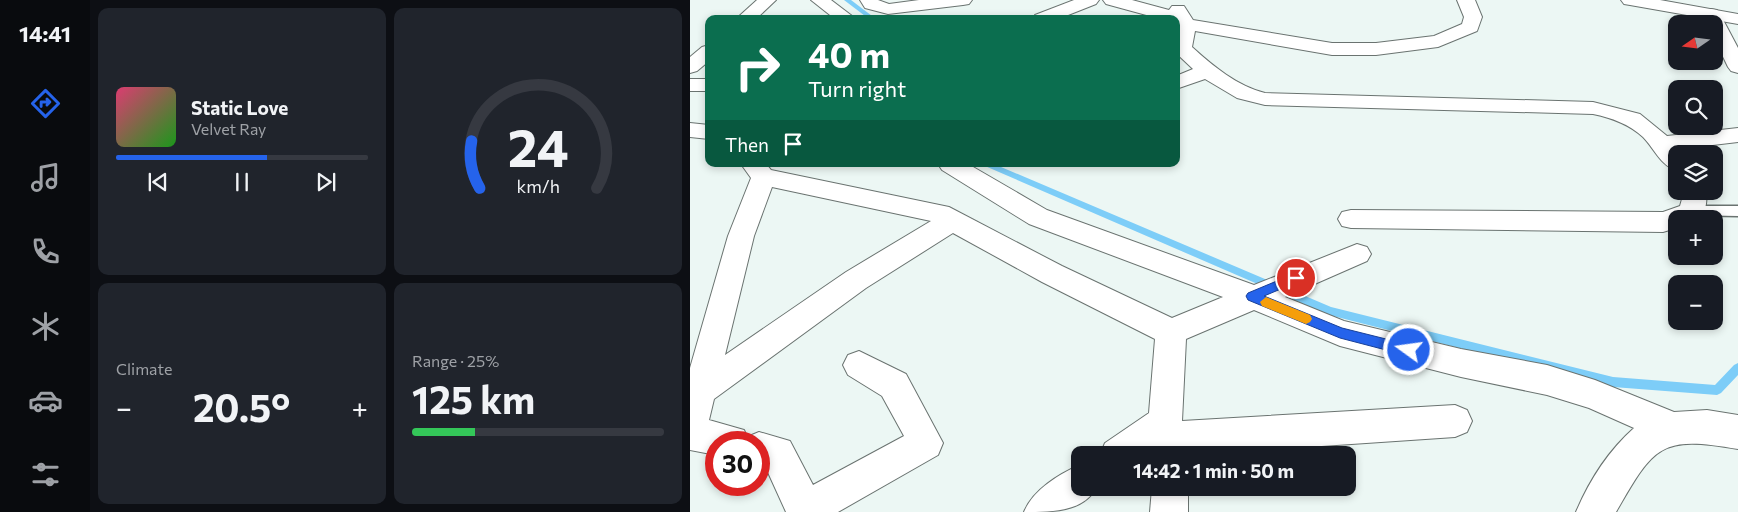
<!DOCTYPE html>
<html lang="en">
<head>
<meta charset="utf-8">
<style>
  body { margin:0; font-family:Commissioner,sans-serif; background:#20242c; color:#f1f3f6; height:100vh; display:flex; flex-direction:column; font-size:19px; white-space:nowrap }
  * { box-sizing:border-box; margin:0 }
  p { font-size:16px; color:#9ea1a6 }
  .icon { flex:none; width:28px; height:28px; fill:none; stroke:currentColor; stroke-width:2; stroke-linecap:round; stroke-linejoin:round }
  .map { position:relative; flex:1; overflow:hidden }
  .drawer { display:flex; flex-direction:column; gap:8px; padding:8px; background:#0d0f14; width:600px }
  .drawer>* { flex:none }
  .guide { position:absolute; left:15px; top:15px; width:475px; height:152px; border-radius:10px; box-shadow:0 2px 8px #0003; background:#0b6e4f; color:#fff; overflow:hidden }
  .needle { width:32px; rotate:256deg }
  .fabs { position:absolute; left:978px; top:15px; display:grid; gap:10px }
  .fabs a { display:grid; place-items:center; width:55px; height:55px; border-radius:10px; background:#171b24; box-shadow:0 2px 8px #0003; font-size:25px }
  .speed { position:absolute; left:15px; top:431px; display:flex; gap:10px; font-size:25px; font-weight:700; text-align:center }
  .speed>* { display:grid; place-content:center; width:65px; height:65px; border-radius:50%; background:#171b24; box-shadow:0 2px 8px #0003; line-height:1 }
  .speed .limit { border:8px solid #d22; background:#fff; color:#111 }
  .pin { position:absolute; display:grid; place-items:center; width:42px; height:42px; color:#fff; margin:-21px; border:2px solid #fff; border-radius:50%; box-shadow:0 1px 5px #0007 }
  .me { position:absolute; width:55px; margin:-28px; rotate:284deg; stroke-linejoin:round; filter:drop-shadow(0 0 4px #0008) }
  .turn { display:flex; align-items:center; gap:18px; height:105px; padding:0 20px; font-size:22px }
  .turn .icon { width:65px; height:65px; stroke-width:2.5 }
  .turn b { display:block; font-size:35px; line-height:42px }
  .then { display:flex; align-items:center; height:48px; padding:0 20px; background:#0003; gap:10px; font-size:19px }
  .big { font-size:38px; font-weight:700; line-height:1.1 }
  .drawer .widget { flex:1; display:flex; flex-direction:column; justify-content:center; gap:8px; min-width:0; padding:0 18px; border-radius:10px; background:#20242c }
  .drawer .dial { align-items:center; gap:0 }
  .dial svg { height:130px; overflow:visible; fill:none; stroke:#363941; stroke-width:7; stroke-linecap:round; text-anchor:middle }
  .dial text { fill:#f1f3f6; stroke:none }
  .song { display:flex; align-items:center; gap:15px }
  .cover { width:60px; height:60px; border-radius:8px; background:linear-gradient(135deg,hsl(340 70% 55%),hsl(120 70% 35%)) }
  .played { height:5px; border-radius:2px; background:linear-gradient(90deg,#2563eb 60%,#363941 60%) }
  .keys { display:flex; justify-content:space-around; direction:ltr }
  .heat { display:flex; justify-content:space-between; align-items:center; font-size:28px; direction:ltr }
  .charge { height:8px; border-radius:4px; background:linear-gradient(90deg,#34c759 25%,#363941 0) }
  .drawer .tiles { flex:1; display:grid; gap:8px; grid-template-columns:repeat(2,1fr) }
  .trip { position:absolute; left:381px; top:446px; width:285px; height:50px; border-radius:10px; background:#171b24; box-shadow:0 2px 8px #0003; font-weight:700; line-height:50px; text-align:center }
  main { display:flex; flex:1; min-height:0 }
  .tabs { display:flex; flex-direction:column; width:90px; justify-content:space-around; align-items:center; background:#090b0e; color:#9ea1a6 }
  .tabs .icon { width:35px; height:35px }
  .tabs .on { color:#2563eb }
  .tabs b { font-size:22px; color:#f1f3f6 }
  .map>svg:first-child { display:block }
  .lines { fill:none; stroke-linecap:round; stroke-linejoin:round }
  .stream { fill:#7dcdf8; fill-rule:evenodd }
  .lane-casing { stroke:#6a7370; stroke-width:3 }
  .street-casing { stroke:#6a7370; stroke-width:2 }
  .highway-casing { stroke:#6a7370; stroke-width:2 }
  .lane { fill:#fff; fill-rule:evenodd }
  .street { fill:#fff; fill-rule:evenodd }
  .highway { fill:#fff; fill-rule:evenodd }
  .route { fill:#2563eb; stroke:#184099 }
  .slow { fill:#f59e0b }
</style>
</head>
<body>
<main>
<nav class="tabs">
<b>14:41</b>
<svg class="icon on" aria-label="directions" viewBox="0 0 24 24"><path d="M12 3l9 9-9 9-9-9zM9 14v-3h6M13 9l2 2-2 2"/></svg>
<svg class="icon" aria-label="music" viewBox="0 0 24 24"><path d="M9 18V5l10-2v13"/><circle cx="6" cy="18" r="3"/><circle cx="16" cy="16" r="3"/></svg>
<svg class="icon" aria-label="phone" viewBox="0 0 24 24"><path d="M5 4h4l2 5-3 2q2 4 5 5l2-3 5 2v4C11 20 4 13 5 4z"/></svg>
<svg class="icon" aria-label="climate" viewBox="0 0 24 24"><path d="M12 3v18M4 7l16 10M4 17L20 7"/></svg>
<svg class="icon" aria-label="car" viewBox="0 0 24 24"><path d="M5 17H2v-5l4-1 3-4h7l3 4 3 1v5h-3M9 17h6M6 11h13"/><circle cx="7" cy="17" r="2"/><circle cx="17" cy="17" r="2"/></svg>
<svg class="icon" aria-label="filters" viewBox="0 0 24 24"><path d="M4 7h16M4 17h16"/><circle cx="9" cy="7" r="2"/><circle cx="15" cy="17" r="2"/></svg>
</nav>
<section class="drawer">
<div class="tiles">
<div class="widget">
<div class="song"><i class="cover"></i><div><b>Static Love</b><p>Velvet Ray</p></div></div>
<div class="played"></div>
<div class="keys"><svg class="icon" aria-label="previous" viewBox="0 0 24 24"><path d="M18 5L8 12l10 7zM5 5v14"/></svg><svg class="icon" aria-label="pause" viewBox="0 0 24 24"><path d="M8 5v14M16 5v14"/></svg><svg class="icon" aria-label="next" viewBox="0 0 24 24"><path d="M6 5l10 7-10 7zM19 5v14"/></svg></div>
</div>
<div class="widget dial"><svg viewBox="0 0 100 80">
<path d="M14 69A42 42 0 1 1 86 69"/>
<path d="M14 69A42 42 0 0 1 9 40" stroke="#2563eb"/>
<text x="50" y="56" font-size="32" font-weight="700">24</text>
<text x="50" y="72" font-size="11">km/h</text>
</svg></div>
<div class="widget"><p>Climate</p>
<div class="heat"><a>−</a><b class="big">20.5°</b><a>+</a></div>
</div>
<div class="widget"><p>Range · 25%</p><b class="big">125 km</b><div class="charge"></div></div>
</div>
</section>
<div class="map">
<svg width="1048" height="512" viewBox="0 0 1048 512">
  <rect width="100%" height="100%" fill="#ecf7f4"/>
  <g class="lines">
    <g class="stream">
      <polygon points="154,0 161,0 186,19 179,19"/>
      <polygon points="294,164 304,164 641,307 923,377 1025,385 1044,365 1048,363 1048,375 1031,393 1027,395 923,387 639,315 295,166"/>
    </g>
    <defs>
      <polygon id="lane" points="1001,206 1048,206 1048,216 996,215 993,211 996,207"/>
      <g id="street">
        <polygon points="67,0 86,0 66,19 46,19"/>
        <polygon points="121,0 141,0 166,19 145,19"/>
        <polygon points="170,0 188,0 199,4 229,0 282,0 279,4 273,5 198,14 175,8"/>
        <polygon points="384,0 409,0 406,4 368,19 342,19 345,15"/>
        <path d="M413,0H442L479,10L482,6H494L503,20L642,43H686L744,36L772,24L774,17L767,0H785L792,17L787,31L748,47L686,55H642L505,31L502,47C523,66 547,86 575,93L903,102L950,114L977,136L1048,128V142L989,149L992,154H986V170C971,166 964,148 953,137C939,124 922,118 903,114L575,105L547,98L515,79L486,89V76L503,69L486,53V19H471L416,4Z"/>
        <polygon points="1021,9 1027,10 1030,14 1048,48 1048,73 1041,71 1038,67 1024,38 1024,24 1017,24 1012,14 1015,10"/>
        <polygon points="19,45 19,61 7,71 0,73 0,57 12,47"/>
        <rect x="0" y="79" width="19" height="12"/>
        <polygon points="0,123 19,125 19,139 0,137"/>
        <path d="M51,164H76L81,170L259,207L372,266L482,318L533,297L339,224L252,170L248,164H278L357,210L564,285L667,244L677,247L681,254L677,261L595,297L654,321L771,349L857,365L905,380L984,412L1017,410L1048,415V449C970,435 964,446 926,512H886C899,481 919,450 944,428L899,408L857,395L771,377L650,346L564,310L496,339L492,421L765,405L777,410L782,421L777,432L765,437L499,455H463V450L457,455H410L415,443L459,413L465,339L352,282L263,233L176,288L24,399L19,420L54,430L57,437L69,432L100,441L123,485L214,436L192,396L158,375L153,365L158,355L169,351L216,374L253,443L248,455L148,512H96L76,468L69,466V442H26V455L0,450V368L38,236L61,178ZM82,187L241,221L156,272L35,355L64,236Z"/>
        <path d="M990,191H1015C1018,201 1016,211 1008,219H986V228L973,232L661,228L652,226L648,219L652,212L661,210L973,212L990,206L992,199Z"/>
        <path d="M390,465V488H406C393,512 362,512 334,512C343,490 369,474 390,465Z"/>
        <polygon points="462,488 498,488 498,512 460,512"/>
      </g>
      <polygon id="highway" points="931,0 970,0 1048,14 1048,24 940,5 934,4"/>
    </defs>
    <use href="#lane" class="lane-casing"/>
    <use href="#street" class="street-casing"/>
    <use href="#highway" class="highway-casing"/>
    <use href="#lane" class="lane"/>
    <use href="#street" class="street"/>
    <use href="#highway" class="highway"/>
  </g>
  <polygon class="route" points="606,273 610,274 610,281 574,296 652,328 724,346 726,350 724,354 719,356 650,338 558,300 556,296 558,293"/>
  <polygon class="slow" points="576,297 620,315 622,319 620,322 616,324 572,306 570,302"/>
</svg>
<div class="fabs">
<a><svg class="needle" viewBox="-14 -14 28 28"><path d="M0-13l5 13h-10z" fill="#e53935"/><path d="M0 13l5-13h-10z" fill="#9ea1a6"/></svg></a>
<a><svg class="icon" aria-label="search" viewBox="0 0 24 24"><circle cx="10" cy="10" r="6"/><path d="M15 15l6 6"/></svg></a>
<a><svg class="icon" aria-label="layers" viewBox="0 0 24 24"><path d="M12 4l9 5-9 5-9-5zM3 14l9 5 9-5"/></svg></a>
<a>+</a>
<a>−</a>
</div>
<div class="speed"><div class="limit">30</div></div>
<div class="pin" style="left:606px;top:278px;background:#d93025"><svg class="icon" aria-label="arrive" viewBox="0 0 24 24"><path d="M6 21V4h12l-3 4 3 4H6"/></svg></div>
<svg class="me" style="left:719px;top:350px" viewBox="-20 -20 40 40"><circle r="17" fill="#2563eb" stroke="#fff" stroke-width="3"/><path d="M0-11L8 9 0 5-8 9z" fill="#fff"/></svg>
<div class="trip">14:42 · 1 min · 50 m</div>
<div class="guide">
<div class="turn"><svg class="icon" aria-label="right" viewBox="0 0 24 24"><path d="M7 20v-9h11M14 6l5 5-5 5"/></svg><div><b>40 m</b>Turn right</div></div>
<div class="then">Then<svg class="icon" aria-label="arrive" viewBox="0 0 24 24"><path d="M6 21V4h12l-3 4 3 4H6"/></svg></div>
</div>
</div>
</main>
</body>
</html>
